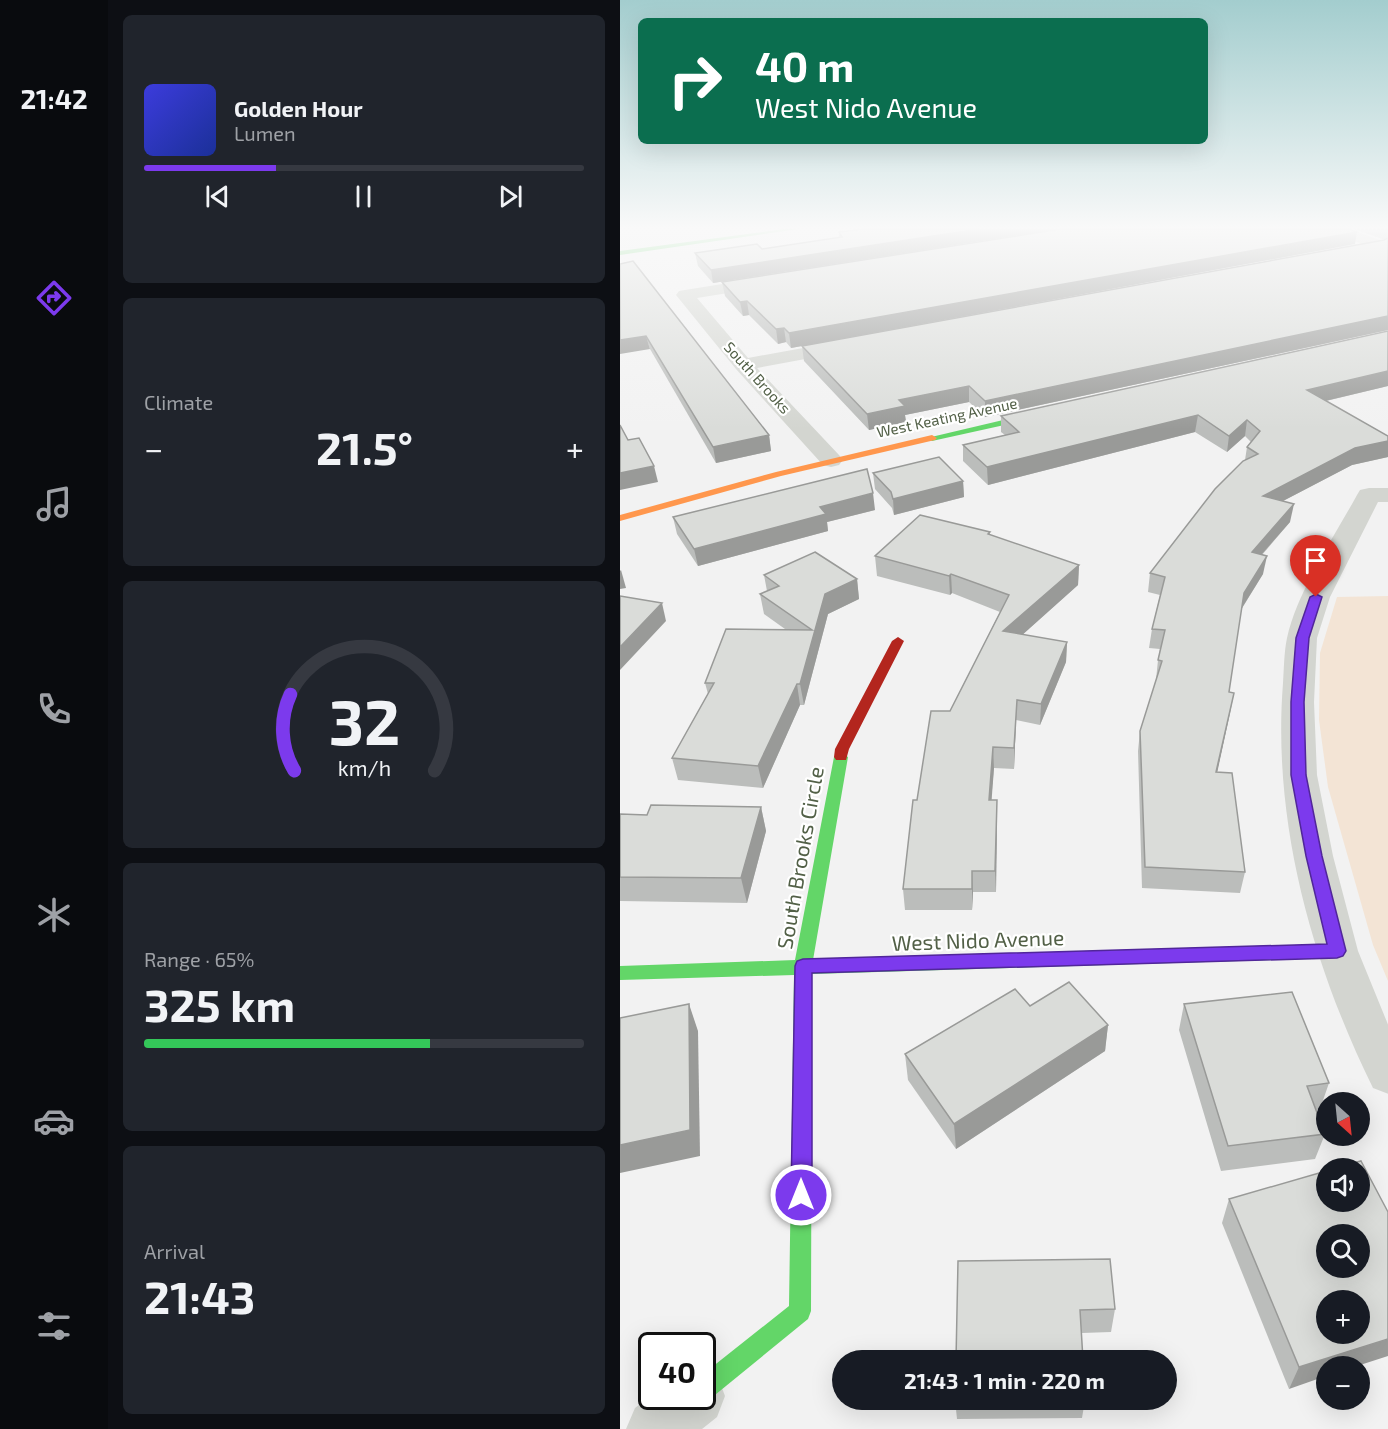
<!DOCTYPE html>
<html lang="en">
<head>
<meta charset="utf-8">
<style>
  body { margin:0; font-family:"Exo 2",sans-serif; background:#20242c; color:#f1f3f6; height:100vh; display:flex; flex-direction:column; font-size:22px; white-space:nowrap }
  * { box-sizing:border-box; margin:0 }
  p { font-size:20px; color:#9ea1a6 }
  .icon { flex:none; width:33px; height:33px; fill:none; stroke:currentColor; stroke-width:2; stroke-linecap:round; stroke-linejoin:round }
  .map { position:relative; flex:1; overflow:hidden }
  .side { display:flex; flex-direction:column; gap:15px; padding:15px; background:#0d0f14; width:512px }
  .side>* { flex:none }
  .guide { position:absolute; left:18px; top:18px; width:570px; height:126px; border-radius:9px; box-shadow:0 6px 24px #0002; background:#0b6e4f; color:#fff; overflow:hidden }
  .needle { width:39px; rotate:153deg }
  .buttons { position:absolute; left:696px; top:1092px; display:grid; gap:12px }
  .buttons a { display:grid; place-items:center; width:54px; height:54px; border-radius:50%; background:#171b24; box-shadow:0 6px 24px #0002; font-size:30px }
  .speed { position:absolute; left:18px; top:1332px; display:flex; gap:12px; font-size:30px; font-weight:700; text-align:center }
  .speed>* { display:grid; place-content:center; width:78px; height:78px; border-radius:50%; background:#171b24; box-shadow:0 6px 24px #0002; line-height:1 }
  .speed .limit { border:3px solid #111; border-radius:9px; background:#fff; color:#111 }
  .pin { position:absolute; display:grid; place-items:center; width:51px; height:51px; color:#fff; margin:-62px -26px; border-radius:50% 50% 50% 0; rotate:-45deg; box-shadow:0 0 6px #0007 }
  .pin .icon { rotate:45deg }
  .me { position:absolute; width:66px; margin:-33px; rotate:0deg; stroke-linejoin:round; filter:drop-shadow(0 0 4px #0008) }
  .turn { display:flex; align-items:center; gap:21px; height:126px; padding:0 18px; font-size:27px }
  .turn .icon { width:78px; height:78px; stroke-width:2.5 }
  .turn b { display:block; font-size:42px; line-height:51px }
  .big { font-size:45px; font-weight:700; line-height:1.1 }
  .side .widget { flex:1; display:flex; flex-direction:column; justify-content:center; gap:9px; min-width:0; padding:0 21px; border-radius:9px; background:#20242c }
  .side .dial { align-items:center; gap:0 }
  .dial svg { height:156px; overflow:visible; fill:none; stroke:#363941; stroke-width:7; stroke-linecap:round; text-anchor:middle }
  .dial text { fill:#f1f3f6; stroke:none }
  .song { display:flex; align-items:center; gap:18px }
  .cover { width:72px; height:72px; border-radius:9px; background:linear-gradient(135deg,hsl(240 70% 55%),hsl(230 70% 35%)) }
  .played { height:6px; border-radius:3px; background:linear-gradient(90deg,#7c3aed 30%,#363941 30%) }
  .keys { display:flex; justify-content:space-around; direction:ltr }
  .heat { display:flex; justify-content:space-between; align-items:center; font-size:33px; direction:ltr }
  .charge { height:9px; border-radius:4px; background:linear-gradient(90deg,#34c759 65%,#363941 0) }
  .trip { position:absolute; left:212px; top:1350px; width:345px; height:60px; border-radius:30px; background:#171b24; box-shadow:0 6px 24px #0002; font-weight:700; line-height:60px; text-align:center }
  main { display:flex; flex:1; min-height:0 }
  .dock { display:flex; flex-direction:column; width:108px; justify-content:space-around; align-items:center; background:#090b0e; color:#9ea1a6 }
  .dock .icon { width:42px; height:42px }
  .dock .current { color:#7c3aed }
  .dock b { font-size:27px; color:#f1f3f6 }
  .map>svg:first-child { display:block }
  .green { fill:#f3e4d5 }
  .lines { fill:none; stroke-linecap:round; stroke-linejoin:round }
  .street { fill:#d3d5d0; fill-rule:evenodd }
  .fast { fill:#63d668; fill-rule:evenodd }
  .slow { fill:#ff974d; fill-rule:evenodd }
  .jam { fill:#b3261e; fill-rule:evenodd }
  .wall { fill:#bbbdbb }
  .shaded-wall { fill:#999a98 }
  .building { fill:#dadcd9; stroke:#999a98; stroke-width:1.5; fill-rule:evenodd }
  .route { fill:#7c3aed; stroke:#51269a; stroke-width:1.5 }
  .labels { text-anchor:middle; stroke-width:4.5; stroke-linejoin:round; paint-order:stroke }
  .far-street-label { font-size:15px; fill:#526047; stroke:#fff }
  .near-street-label { font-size:21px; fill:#526047; stroke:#fff }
</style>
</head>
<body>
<main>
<nav class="dock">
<b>21:42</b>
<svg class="icon current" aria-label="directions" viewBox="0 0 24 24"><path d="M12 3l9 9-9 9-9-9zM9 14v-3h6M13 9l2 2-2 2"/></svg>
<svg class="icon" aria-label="music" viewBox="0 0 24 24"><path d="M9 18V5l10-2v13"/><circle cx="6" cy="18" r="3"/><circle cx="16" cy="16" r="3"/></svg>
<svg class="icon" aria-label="phone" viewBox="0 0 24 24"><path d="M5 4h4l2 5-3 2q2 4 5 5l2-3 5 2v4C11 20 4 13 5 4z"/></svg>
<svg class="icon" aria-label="climate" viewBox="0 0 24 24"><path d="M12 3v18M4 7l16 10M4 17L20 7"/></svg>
<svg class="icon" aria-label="car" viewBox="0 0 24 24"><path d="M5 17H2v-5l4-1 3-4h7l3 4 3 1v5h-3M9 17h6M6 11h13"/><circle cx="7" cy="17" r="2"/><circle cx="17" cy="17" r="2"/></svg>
<svg class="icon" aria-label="filters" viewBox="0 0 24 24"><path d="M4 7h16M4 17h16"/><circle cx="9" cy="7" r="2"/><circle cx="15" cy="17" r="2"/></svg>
</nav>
<section class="side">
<div class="widget">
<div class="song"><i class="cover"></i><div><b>Golden Hour</b><p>Lumen</p></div></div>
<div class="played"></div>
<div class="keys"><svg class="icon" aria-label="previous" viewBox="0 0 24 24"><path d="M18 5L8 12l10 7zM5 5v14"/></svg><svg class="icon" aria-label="pause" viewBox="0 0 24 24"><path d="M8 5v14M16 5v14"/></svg><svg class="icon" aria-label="next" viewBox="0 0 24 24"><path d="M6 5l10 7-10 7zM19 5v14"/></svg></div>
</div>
<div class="widget"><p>Climate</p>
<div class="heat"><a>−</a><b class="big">21.5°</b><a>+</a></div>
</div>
<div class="widget dial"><svg viewBox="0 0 100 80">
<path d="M14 69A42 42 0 1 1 86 69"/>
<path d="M14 69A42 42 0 0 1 12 30" stroke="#7c3aed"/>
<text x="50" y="56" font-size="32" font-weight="700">32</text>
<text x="50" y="72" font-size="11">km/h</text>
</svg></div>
<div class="widget"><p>Range · 65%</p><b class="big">325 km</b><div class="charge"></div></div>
<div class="widget"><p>Arrival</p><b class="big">21:43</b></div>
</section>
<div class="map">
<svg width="769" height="1429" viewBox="0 0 769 1429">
  <rect width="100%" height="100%" fill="#f2f2f2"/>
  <polygon class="green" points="768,596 769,596 768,981 753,945 708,787 699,720 700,653 717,597"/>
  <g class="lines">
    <g class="street">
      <polygon points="708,229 728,229 769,243 769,254 710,232"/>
      <polygon points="146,277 152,278 154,282 152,286 77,298 128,358 227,340 234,342 237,346 234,350 137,368 219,455 223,460 219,465 211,467 203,465 116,369 56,295 59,291 65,290"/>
      <path d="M749,488H769V502H758L710,597L697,638L694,702L697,775L713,856L738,951L769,1027V1094L753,1088C692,964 652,822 663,683C664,669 664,652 667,638C677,592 714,537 737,495L740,490Z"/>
      <polygon points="82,1370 97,1375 105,1396 97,1417 82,1429 6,1429 15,1408 32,1395 32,1396 82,1396"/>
    </g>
    <g class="fast">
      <polygon points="164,229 178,229 0,255 0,251"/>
      <polygon points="426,410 429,411 429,415 312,441 307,438"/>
      <polygon points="221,752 228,757 193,960 717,944 723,946 726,951 723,956 717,958 192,974 191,1311 188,1319 90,1399 82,1403 74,1399 72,1396 82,1396 82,1375 169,1306 174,975 0,980 0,966 175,960 214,757"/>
    </g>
    <polygon class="slow" points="312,435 317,438 315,440 161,476 0,521 0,515 156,472"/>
    <polygon class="jam" points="278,637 284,641 229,749 226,760 216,760 214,757 215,749 272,641"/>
  </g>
  <g class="wall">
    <polygon points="438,229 93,283 78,266 75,253 142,249 219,238 219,232"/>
    <polygon points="734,229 768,229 768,330 365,417 349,402 285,415 286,422 249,430 184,361 182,346 765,240"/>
    <polygon points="735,244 171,348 166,342 158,344 129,315 123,316 105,296 102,282"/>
    <polygon points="0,264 149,435 151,451 96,463 30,349"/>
    <polygon points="768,386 706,401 768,436 768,457 732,465 663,501 670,522 642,555 643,574 621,610 609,692 614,693 597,772 625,872 620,893 522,888 518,751 520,731 536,680 538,660 540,649 529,648 532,629 540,595 528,592 530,573 625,460 627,447 631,442 625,436 607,452 575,432 368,485 343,461 343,445 385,435 381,432 381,416"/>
    <polygon points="253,473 343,481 344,497 274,515 272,508 255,489"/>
    <polygon points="255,510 207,522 208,531 78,566 57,534 53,517"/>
    <polygon points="370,532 370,535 459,565 458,585 402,635 447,642 446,662 420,725 396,720 394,769 374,768 371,800 377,800 376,892 353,892 352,910 285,910 283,889 297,800 330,711 380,612 332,593 330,595 257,576 255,556"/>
    <polygon points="144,575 237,579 239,599 208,614 184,705 180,705 143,788 58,780 52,758 88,694 85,683 165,629 144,614 140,594 147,591"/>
    <polygon points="141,807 146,831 127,903 0,901 0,814 27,815"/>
    <polygon points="564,1004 709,1083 700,1109 696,1110 705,1134 695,1159 601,1171 559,1030"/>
    <polygon points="410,1006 488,1025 485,1051 336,1149 288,1080 285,1054"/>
    <polygon points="609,1199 768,1212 669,1389 602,1223"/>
    <polygon points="338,1261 495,1309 491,1332 462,1333"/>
    <polygon points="335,1400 465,1400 462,1418 337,1419"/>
  </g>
  <g class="shaded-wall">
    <polygon points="359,229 438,229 93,283 91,270"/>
    <polygon points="737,232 735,244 171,348 169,333"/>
    <polygon points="127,301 129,315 123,316 120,302"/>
    <polygon points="768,316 768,330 365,417 365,401"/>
    <polygon points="164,328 166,342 158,344 156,329"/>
    <polygon points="26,336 30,349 0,354 0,340"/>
    <polygon points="768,371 768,386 684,406 687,390"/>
    <polygon points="349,386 349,402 285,415 286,422 249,430 247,414 279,400"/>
    <polygon points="578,415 575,432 368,485 367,467"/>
    <polygon points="627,420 625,436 607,452 609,436"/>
    <polygon points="149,435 151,451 96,463 93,447"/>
    <polygon points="768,441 768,457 732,465 640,513 643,496 735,448"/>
    <polygon points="34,466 38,482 0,490 0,473"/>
    <polygon points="343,481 344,497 274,515 273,499"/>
    <polygon points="253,493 255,510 207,522 208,531 78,566 74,549 200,507"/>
    <polygon points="674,504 670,522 628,570 632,552"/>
    <polygon points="647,556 643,574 620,611 624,593"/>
    <polygon points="459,565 458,585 383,652 383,631"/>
    <polygon points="1,570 6,588 0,589 0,571"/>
    <polygon points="331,574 332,593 330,595 329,576"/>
    <polygon points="237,579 239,599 208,614 184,705 180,684 205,594"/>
    <polygon points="42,603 46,621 0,670 0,647"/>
    <polygon points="447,642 446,662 420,725 421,704"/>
    <polygon points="177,684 180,705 143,788 138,766"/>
    <polygon points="614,693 610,713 593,792 596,772"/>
    <polygon points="397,700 396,720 394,769 394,748"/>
    <polygon points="373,747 374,768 370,821 369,800"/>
    <polygon points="377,800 377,821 376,892 375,871"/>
    <polygon points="141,807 146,831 127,903 121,878"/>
    <polygon points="352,871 353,892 352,910"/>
    <polygon points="69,1004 78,1031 80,1156 0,1173 0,1145"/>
    <polygon points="488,1025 485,1051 336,1149 334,1124"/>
    <polygon points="768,1339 768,1356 737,1366 706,1366 706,1376 669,1389 679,1367"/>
  </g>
  <g class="building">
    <polygon points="244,229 359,229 91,270 75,253 137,244 142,249 222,237 219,232"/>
    <polygon points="441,229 729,229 737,232 169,333 164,328 156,329 127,301 120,302 102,282"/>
    <polygon points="768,238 768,316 365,401 349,386 279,400 285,406 247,414 182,346 764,240"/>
    <polygon points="13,261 149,435 93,447 26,336 0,340 0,264"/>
    <polygon points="768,331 768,371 687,390 768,436 768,441 735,448 643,496 674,504 632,552 647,556 624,593 609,692 614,693 596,772 612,773 625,872 525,867 520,731 542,661 538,660 545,630 532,629 545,577 530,573 595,489 623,461 638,454 627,447 640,431 627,420 609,436 578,415 367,467 343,445 399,432 381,416"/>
    <polygon points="0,425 8,440 19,438 34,466 0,473"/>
    <polygon points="319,457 343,481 273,499 271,492 253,473"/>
    <polygon points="247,469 253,493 200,507 206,514 74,549 53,517"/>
    <polygon points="300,515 370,532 368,534 459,565 383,631 447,642 421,704 397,700 394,748 373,747 369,800 377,800 375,871 352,871 352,889 283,889 293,800 297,800 311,711 330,711 389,595 331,574 329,576 255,556"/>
    <polygon points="195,552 237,579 205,594 180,684 177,684 138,766 52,758 94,683 85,683 106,629 192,630 140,594 159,586 144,575"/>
    <polygon points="0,596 42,603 0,647"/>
    <polygon points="31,805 141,807 121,878 0,877 0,814 27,815"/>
    <polygon points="449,982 488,1025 334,1124 285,1054 395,989 410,1006"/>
    <polygon points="672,992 709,1083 687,1086 705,1134 608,1146 564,1004"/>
    <polygon points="69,1004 70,1130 0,1145 0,1018"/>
    <path d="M741,1161L768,1212V1339L679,1367L609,1199L706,1171V1202H740V1168H715ZM706,1234H740V1268H706ZM706,1300H740V1334H706Z"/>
    <polygon points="490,1259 495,1309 460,1310 463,1360 336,1360 338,1261"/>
  </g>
  <linearGradient id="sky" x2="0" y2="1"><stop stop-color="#a3cdce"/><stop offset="0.53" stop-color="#f9f9f9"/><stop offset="1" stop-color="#f9f9f9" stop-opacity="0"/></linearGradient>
  <rect width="769" height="429" fill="url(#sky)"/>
  <polygon class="route" points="696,594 702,597 689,638 684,702 686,775 702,856 726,951 723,956 717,958 192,973 192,1195 189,1202 181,1205 174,1202 171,1195 175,966 177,961 183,959 707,944 686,856 671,775 671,702 676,638 690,597"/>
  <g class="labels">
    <g class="far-street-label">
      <text transform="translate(137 378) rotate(48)" y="5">South Brooks</text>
      <text transform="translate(327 418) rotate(-12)" y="5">West Keating Avenue</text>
    </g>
    <g class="near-street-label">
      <text transform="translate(181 858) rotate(-80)" y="7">South Brooks Circle</text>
      <text transform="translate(358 941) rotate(-2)" y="7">West Nido Avenue</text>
    </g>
  </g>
</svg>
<div class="buttons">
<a><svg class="needle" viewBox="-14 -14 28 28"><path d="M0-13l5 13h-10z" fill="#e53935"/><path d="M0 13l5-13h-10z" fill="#9ea1a6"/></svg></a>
<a><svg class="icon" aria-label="sound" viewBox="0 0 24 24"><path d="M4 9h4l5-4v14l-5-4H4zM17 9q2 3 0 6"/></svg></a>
<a><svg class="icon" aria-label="search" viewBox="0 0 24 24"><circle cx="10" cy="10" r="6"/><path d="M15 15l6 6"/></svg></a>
<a>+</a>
<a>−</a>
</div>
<div class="speed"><div class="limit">40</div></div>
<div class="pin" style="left:696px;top:597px;background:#d93025"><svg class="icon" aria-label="arrive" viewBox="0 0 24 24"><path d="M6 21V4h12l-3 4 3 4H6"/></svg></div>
<svg class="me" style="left:181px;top:1195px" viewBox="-20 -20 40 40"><circle r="17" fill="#7c3aed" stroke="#fff" stroke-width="3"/><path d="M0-11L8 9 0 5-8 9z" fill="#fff"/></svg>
<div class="trip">21:43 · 1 min · 220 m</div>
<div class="guide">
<div class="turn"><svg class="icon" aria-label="right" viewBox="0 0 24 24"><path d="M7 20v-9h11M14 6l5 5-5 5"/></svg><div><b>40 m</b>West Nido Avenue</div></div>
</div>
</div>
</main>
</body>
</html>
